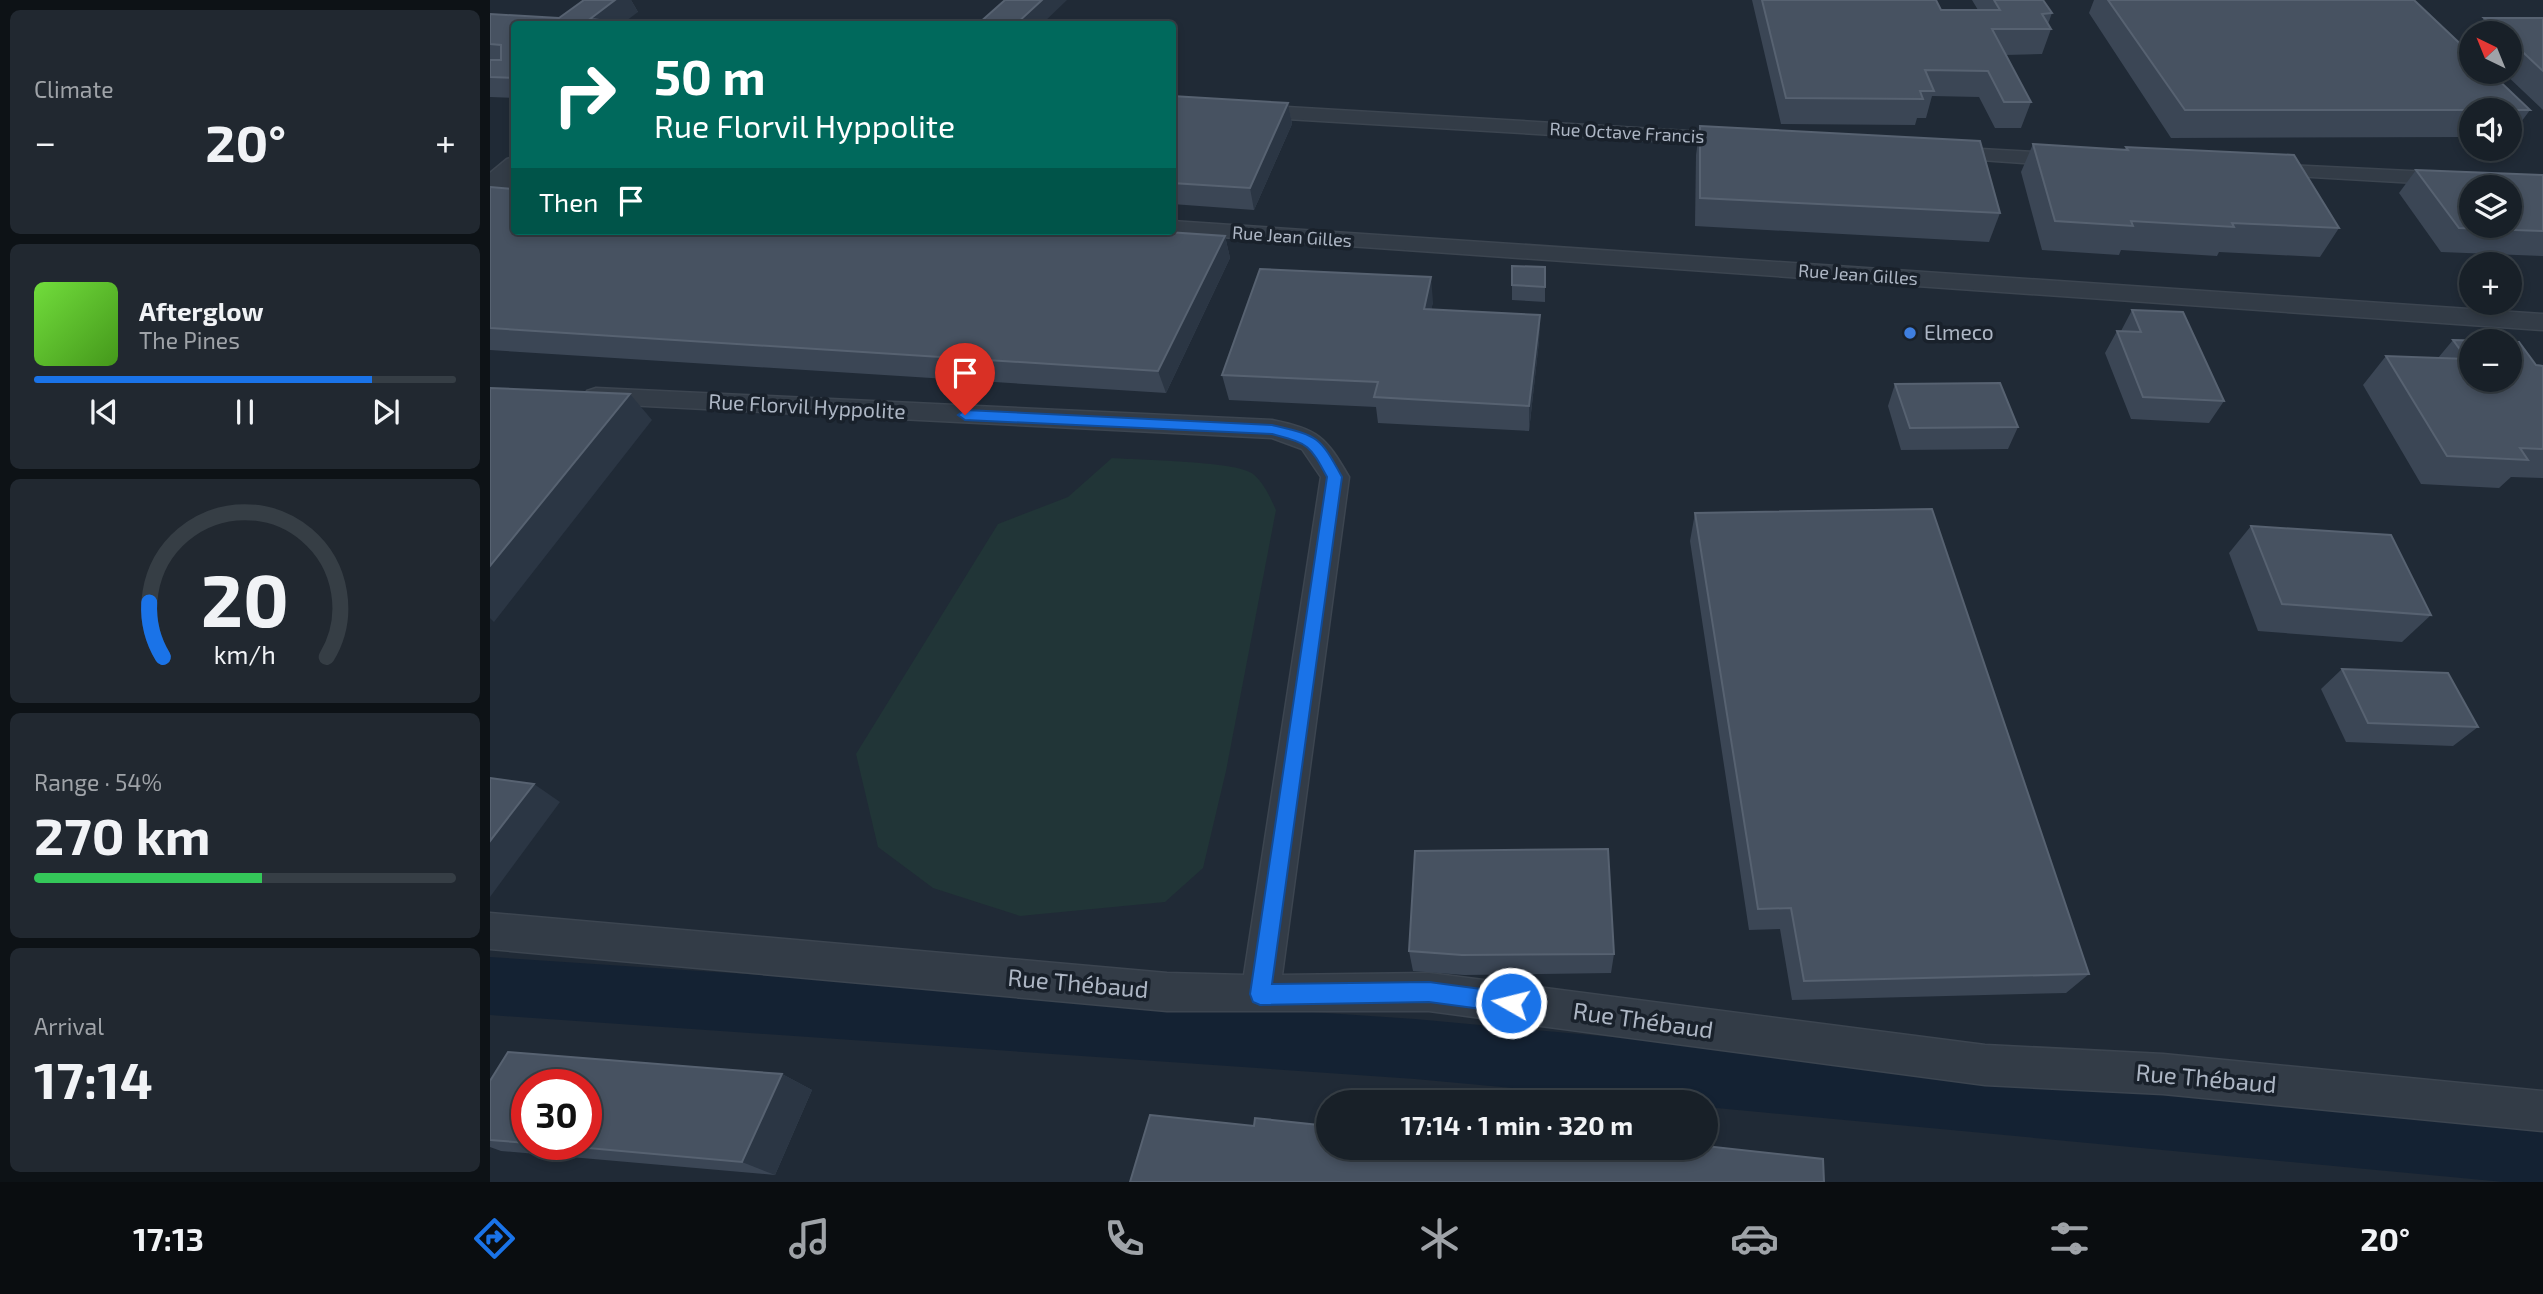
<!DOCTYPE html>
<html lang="en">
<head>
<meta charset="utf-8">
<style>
  body { margin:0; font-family:"Exo 2",sans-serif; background:#212830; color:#f1f3f6; height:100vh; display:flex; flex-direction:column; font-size:26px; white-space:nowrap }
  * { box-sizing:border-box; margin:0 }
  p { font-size:23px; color:#9fa3a8 }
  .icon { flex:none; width:38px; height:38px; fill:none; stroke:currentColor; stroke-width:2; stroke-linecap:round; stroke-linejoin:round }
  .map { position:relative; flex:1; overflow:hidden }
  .sheet { display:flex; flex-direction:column; gap:10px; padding:10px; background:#0d1216; width:490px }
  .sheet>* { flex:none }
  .hud { position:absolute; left:21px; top:21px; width:665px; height:214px; border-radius:7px; box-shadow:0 4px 10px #0003,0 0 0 2px #363e45; background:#00695c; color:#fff; overflow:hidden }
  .needle { width:46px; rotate:317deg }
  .tools { position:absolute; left:1969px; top:21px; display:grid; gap:14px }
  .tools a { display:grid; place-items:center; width:63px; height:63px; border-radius:50%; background:#182028; box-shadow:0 4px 10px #0003,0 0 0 2px #363e45; font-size:35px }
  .speed { position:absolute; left:21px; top:1069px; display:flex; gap:14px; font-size:35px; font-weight:700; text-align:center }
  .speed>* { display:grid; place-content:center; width:91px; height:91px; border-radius:50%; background:#182028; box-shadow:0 4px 10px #0003,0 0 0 2px #363e45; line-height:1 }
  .speed .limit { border:10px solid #d22; background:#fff; color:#111 }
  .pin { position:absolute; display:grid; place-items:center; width:60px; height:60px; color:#fff; margin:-72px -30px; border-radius:50% 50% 50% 0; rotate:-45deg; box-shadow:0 0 7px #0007 }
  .pin .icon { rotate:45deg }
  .me { position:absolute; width:77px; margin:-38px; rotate:278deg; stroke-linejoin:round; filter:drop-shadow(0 0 5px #0008) }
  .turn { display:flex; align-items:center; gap:24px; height:147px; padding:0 28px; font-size:32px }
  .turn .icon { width:91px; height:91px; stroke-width:2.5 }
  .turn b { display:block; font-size:49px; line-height:60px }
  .then { display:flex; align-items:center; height:66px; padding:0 28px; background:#0003; gap:14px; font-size:26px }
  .big { font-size:52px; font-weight:700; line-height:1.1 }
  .sheet .card { flex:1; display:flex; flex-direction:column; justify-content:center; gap:10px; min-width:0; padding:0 24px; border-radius:10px; background:#212830 }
  .sheet .dial { align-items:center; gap:0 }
  .dial svg { height:182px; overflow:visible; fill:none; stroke:#363e45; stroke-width:7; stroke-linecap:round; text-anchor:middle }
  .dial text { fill:#f1f3f6; stroke:none }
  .song { display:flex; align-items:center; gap:21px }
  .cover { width:84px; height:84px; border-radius:10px; background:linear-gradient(135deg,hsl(100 70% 55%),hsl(100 70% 35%)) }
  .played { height:7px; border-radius:4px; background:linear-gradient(90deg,#1a73e8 80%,#363e45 80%) }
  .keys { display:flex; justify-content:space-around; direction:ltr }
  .heat { display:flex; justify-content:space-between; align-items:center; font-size:38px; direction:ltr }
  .charge { height:10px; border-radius:5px; background:linear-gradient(90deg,#34c759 54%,#363e45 0) }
  .trip { position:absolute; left:826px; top:1090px; width:402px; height:70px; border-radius:35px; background:#182028; box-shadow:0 4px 10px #0003,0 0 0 2px #363e45; font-weight:700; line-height:70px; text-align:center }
  .tab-bar { display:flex; height:112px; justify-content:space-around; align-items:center; background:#0a0d10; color:#9fa3a8 }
  .tab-bar .icon { width:49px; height:49px }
  .tab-bar .active { color:#1a73e8 }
  .tab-bar b { font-size:32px; color:#f1f3f6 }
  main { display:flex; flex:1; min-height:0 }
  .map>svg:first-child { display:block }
  .green { fill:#213537 }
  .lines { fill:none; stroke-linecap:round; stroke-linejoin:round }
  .river { fill:#142233; fill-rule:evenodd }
  .minor-casing { stroke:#3c4550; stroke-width:3 }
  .minor { fill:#333c47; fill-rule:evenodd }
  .wall { fill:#3b4655; fill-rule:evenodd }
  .shaded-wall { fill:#2b3644 }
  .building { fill:#475261; stroke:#576271; stroke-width:2; fill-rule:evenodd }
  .route { fill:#1a73e8; stroke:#114b97; stroke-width:2 }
  .shop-dot { fill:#3f7fe0; stroke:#19212b; stroke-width:2.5 }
  .labels { text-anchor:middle; stroke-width:7; stroke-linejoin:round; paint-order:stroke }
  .far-street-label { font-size:18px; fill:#adb6c4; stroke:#19212b }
  .poi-label { font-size:21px; fill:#adb6c4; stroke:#19212b; text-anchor:start }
  .street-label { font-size:21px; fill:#adb6c4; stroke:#19212b }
  .near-street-label { font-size:24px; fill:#adb6c4; stroke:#19212b }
</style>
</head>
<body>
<main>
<section class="sheet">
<div class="card"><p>Climate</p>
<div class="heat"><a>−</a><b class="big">20°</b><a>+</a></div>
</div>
<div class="card">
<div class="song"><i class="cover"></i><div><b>Afterglow</b><p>The Pines</p></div></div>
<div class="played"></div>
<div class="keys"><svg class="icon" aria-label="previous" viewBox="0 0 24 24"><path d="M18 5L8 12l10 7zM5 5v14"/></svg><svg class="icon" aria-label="pause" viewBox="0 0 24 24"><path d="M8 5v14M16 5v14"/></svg><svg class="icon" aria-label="next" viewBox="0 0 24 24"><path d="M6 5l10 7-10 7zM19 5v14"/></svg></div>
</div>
<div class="card dial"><svg viewBox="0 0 100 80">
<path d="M14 69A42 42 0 1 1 86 69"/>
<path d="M14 69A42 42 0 0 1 8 45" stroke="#1a73e8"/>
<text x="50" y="56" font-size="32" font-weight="700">20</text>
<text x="50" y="72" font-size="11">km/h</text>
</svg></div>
<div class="card"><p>Range · 54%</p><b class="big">270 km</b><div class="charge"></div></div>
<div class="card"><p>Arrival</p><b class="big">17:14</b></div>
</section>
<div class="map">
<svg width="2053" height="1182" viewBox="0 0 2053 1182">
  <rect width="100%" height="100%" fill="#202a36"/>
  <path class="green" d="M622,458C646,460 748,461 763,474C774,483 780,497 786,510L736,771L713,868L675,902L530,916L443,888L388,847L366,754L508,524L578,497Z"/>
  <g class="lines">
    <polygon class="river" points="0,957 925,1019 2053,1122 2053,1182 2014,1182 1216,1107 1216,1102 1173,1102 925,1079 0,1015"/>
    <defs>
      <g id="minor">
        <polygon points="682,100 1248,134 1255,136 1258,140 1255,144 1248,146 682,112"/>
        <polygon points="1455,147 1577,154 1584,156 1587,160 1584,164 1577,166 1448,157 1445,153 1448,149"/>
        <polygon points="24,157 24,173 21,176 24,177 24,189 0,188 0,173 17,159"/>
        <polygon points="1776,164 1961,173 1968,175 1972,179 1968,183 1961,185 1769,174 1765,170 1769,166"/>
        <polygon points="682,221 2053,314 2053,330 674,233 682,231"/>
        <path d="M106,388L782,420C829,430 835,436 859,477L792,975L939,973L1495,1045L1673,1054L2053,1091V1131L1673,1094L1495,1085L939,1011H677L0,949V913L677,973L754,975L831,477L812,449L782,438L97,403L93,397L97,391Z"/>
      </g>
    </defs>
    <use href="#minor" class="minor-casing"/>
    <use href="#minor" class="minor"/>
  </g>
  <g class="wall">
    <polygon points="94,0 141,0 148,12 24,24 24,98 0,97 0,14 69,18"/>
    <polygon points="1262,0 1446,0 1451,10 1488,10 1482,0 1553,0 1562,13 1558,24 1561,29 1552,54 1515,55 1541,102 1531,128 1505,128 1489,97 1442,96 1436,118 1427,118 1425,125 1291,124"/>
    <polygon points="1604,0 1924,0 2040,110 2020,137 2020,110 1981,110 1981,137 1681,138 1599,13"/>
    <polygon points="1994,18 2053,18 2053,110 2013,72 2020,72 2020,33 1984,33"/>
    <polygon points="682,96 798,103 802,124 764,210 682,204"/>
    <polygon points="1210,126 1510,213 1499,242 1205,226 1206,155"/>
    <polygon points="1543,144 1635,150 1636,147 1849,228 1830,257 1729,252 1727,256 1631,250 1629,255 1552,250 1531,172"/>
    <polygon points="1926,170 2053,175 2053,256 1951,252 1909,193"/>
    <polygon points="0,187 735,236 740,258 676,393 0,350"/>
    <polygon points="1022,266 1055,267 1055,302 1022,300"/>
    <polygon points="943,302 941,310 1050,315 1049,341 1039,431 888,423 886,407 739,400 732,375"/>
    <polygon points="1642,310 1734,401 1719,423 1641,419 1615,353 1627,331 1631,331"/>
    <polygon points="1963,340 2046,365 2053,366 2053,478 2021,477 2009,488 1931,484 1873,385 1896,356 1948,358"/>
    <polygon points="1405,384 1528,427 1518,449 1411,450 1398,406"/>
    <polygon points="1205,513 1599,974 1576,993 1302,1000 1290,929 1259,930 1200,541"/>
    <polygon points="1761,526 1941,615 1912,642 1768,631 1739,553"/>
    <polygon points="1852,669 1988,727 1963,746 1856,742 1831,689"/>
    <polygon points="919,951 1124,954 1121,973 974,975 923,971"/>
    <path d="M292,1074L322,1090L285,1175L11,1151L0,1147V1081ZM37,1085L96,1144H37Z"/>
  </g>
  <g class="shaded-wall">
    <polygon points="125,0 141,0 148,12 132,24 103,24 100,19"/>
    <polygon points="552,0 577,0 552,24 526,24"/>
    <polygon points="798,103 802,124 764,210 760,188"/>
    <polygon points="735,236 740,258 676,393 668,371"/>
    <polygon points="941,277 943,302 936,335 934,309"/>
    <polygon points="1050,315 1049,341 1039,431 1039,406"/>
    <polygon points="140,394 162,420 4,622 0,618 0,566"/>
    <polygon points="44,784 70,802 0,897 0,841"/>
    <polygon points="292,1074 322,1090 285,1175 252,1162"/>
  </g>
  <g class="building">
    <polygon points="94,0 125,0 100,19 109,20 103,24 24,24 24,78 0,77 0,60 11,60 11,45 0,44 0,14 69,18"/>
    <polygon points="515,0 552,0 526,24 488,24"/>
    <polygon points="1272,0 1446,0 1451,10 1510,10 1504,0 1553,0 1562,13 1552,14 1561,29 1502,29 1541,102 1514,102 1498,71 1435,70 1444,91 1430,91 1433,99 1296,98"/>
    <polygon points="1618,0 1924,0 1981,54 1981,72 2000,72 2040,110 1695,110"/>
    <polygon points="1994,18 2053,18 2053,71 2020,40 2020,33 2012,33"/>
    <polygon points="682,96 798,103 760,188 682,183"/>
    <polygon points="1210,126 1490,141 1510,213 1210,198"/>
    <polygon points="1543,144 1638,150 1636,147 1804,155 1849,228 1742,223 1744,227 1641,221 1643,226 1565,221"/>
    <path d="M1926,170L2053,175V231L1969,228ZM1981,187H2020V226H1981Z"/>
    <polygon points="0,187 24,189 24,231 663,231 735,236 668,371 0,328"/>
    <polygon points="1022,266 1055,267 1055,287 1022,285"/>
    <polygon points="770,269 941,277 934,309 1050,315 1039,406 884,397 888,382 732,375"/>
    <polygon points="1642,310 1693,312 1734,401 1653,397 1627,331 1651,332"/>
    <polygon points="1963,340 2000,341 1981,341 1981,380 2020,380 2020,342 2029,342 2046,365 2053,366 2053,449 2030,448 2038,460 1957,456 1896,356 1977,359"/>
    <polygon points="1510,383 1528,427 1420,428 1405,384"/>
    <polygon points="0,388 140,394 0,566"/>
    <polygon points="1442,509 1599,974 1314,981 1301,908 1268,909 1205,513"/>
    <polygon points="1761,526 1901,535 1941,615 1792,604"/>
    <polygon points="1852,669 1958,673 1988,727 1878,723"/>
    <polygon points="0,778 44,784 0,841"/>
    <polygon points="1118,849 1124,954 972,955 919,951 925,851"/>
    <polygon points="18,1052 292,1074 252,1162 54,1144 96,1144 96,1085 37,1085 37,1143 0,1140 0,1081"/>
    <polygon points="660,1115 764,1126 765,1118 838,1126 838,1148 1216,1148 1216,1146 1333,1159 1334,1182 640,1182"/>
  </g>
  <path class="route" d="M475,410L782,425C828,436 829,435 852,477L782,984L939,982L1021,993L1029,996L1032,1003L1029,1010L1021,1013L939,1002L770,1005L763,1002L760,994L837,477C819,443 818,444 782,434L475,420L468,415Z"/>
  <circle class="shop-dot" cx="1420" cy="333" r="7"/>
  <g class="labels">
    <g class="far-street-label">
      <text transform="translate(1137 133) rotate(3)" y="6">Rue Octave Francis</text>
      <text transform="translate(802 237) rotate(4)" y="6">Rue Jean Gilles</text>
      <text transform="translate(1368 275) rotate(4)" y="6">Rue Jean Gilles</text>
    </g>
    <g class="poi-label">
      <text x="1434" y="340">Elmeco</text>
    </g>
    <g class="street-label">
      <text transform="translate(317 407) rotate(3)" y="7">Rue Florvil Hyppolite</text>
    </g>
    <g class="near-street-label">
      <text transform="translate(588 984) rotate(5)" y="8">Rue Thébaud</text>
      <text transform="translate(1153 1021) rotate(8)" y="8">Rue Thébaud</text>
      <text transform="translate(1716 1079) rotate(5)" y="8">Rue Thébaud</text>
    </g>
  </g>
</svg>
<div class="tools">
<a><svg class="needle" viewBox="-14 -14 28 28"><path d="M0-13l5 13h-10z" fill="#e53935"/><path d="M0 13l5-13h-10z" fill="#9fa3a8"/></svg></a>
<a><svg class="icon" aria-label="sound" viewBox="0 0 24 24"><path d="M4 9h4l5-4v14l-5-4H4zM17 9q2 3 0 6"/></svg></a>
<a><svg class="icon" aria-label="layers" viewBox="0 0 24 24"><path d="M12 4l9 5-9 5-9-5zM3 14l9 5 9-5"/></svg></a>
<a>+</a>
<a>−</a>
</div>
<div class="speed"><div class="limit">30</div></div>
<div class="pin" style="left:475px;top:415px;background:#d93025"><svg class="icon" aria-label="arrive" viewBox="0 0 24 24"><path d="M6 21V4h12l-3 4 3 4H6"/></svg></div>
<svg class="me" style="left:1021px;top:1003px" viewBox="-20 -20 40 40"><circle r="17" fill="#1a73e8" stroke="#fff" stroke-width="3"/><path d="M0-11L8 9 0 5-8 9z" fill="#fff"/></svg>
<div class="trip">17:14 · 1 min · 320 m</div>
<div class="hud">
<div class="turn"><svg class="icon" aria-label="right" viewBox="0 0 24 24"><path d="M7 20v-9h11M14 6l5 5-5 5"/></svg><div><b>50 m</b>Rue Florvil Hyppolite</div></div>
<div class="then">Then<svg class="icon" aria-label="arrive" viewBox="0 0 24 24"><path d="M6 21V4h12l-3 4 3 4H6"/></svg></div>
</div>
</div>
</main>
<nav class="tab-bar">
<b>17:13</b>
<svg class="icon active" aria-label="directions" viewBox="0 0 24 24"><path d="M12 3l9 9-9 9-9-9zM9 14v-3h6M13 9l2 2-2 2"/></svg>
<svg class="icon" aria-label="music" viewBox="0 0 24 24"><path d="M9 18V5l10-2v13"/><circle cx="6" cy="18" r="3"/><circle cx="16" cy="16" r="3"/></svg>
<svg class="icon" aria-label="phone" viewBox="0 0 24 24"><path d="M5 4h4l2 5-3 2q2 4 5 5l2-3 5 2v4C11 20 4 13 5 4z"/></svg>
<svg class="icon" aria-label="climate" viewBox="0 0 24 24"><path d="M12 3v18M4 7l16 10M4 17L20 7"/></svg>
<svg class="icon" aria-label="car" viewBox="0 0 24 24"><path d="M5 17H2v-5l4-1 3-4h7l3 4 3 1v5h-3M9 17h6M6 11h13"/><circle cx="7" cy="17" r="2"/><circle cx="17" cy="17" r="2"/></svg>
<svg class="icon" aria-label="filters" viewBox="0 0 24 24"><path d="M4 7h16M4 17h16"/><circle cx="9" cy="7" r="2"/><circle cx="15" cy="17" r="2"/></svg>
<b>20°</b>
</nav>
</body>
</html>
